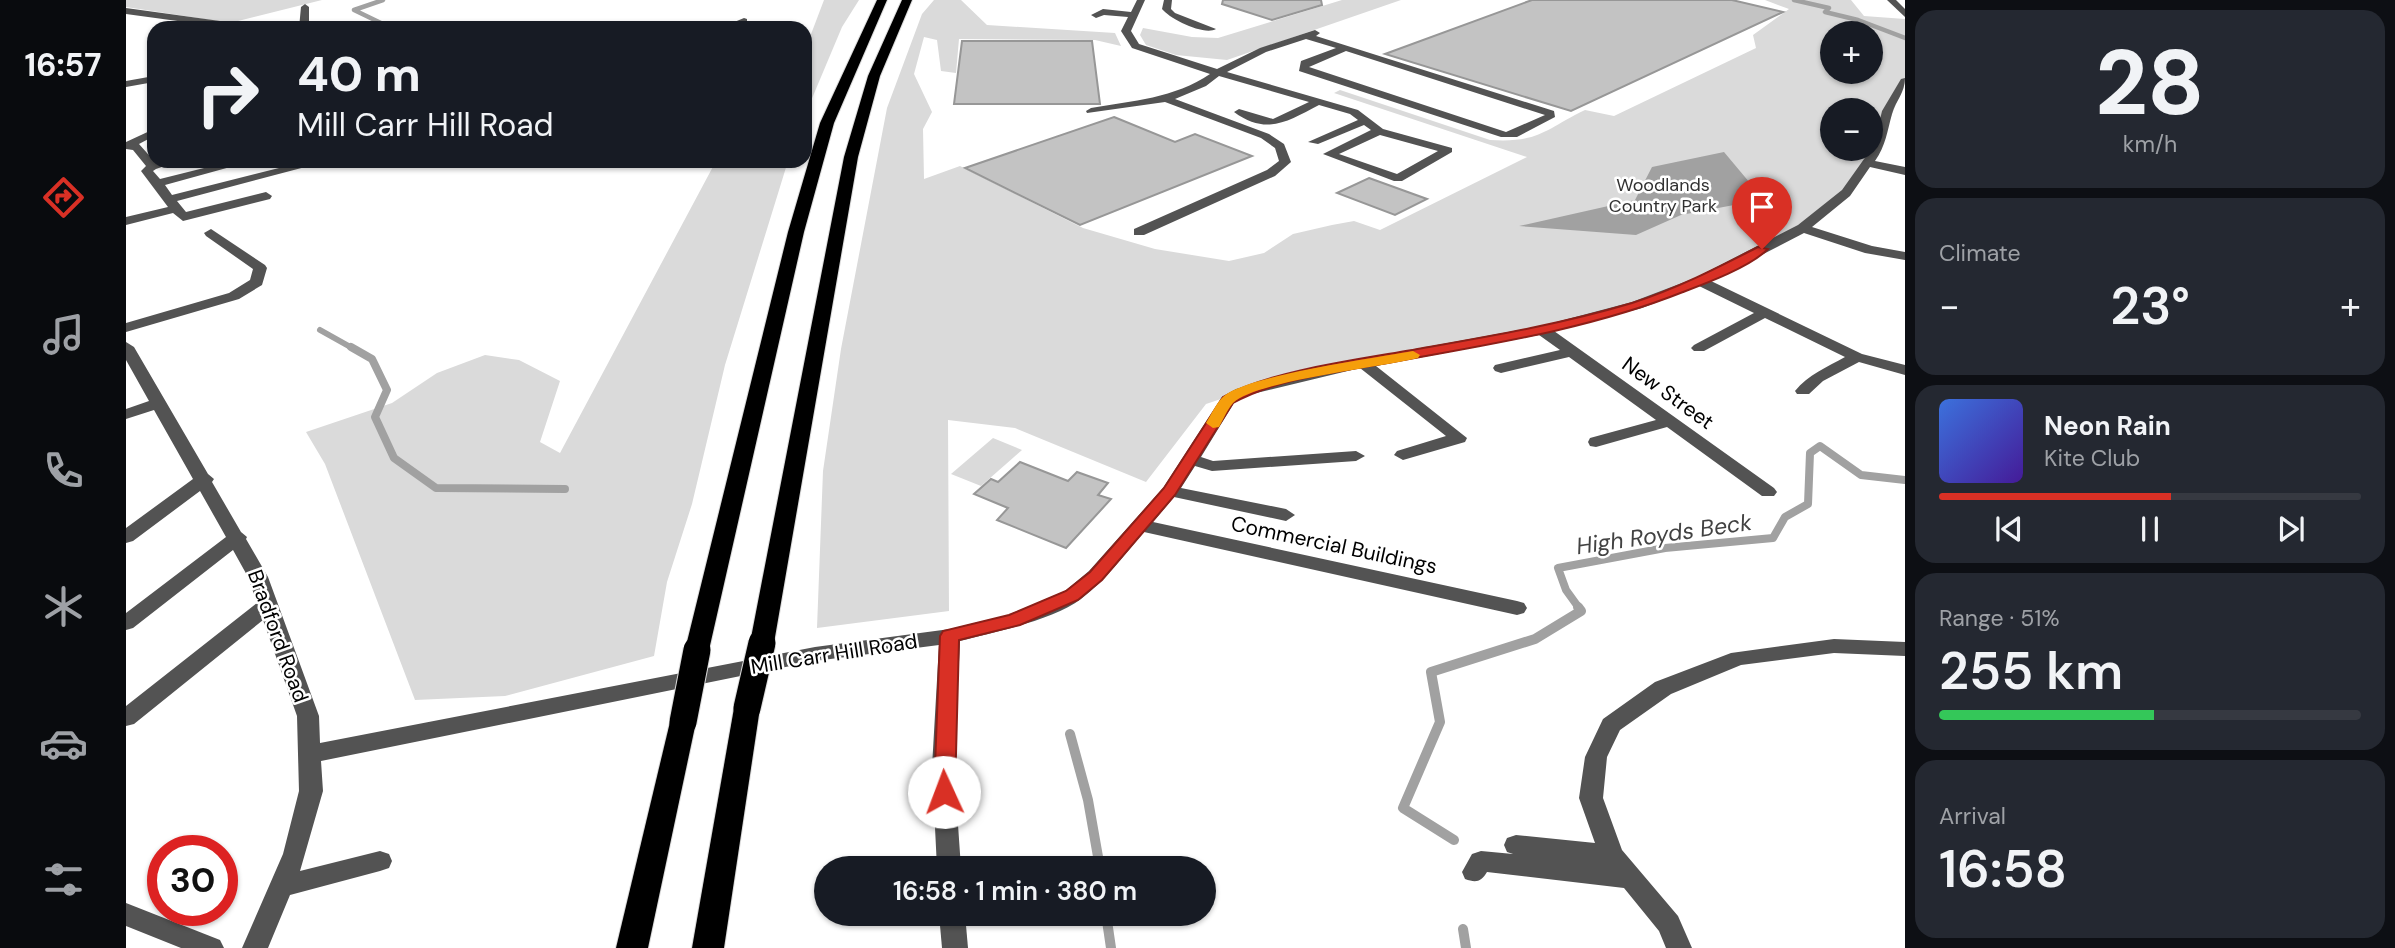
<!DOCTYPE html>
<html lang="en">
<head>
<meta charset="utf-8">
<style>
  body { margin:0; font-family:"DM Sans",sans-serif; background:#242831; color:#f1f3f6; height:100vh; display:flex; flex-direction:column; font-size:26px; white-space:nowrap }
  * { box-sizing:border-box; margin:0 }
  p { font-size:23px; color:#9ea1a6 }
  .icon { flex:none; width:38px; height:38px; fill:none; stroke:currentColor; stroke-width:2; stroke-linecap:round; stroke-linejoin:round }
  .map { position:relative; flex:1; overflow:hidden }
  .sheet { display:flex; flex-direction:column; gap:10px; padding:10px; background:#0d0f14; width:490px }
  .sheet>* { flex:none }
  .top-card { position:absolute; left:21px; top:21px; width:665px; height:147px; border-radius:21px; box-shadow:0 2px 5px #0004; background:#171b24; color:#f1f3f6; overflow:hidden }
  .tools { position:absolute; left:1694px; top:21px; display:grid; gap:14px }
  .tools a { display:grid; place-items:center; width:63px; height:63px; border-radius:50%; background:#171b24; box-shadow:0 2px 5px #0004; font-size:35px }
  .speed { position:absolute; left:21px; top:835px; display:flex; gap:14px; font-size:35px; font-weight:700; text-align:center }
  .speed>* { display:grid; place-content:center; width:91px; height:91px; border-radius:50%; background:#171b24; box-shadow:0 2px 5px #0004; line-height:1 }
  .speed .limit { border:10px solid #d22; background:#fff; color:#111 }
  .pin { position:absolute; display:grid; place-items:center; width:60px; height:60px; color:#fff; margin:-72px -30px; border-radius:50% 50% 50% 0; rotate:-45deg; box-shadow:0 0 7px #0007 }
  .pin .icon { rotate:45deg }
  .me { position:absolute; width:77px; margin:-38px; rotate:358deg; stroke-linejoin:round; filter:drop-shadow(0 0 5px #0008) }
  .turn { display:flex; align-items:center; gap:24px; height:147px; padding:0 35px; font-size:32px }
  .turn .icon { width:91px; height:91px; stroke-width:2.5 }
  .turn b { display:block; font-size:49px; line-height:60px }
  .big { font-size:52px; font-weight:600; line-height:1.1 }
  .sheet .card { flex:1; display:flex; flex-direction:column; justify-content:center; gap:10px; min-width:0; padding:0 24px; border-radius:21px; background:#242831 }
  .sheet .dial { align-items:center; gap:0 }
  .dial b { font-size:91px; line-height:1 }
  .song { display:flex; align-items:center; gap:21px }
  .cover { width:84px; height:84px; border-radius:10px; background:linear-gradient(135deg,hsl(220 70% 55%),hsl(260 70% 35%)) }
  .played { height:7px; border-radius:4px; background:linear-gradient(90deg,#d93025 55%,#363941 55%) }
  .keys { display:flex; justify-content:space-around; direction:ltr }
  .heat { display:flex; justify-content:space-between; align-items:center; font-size:38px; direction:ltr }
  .charge { height:10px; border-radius:5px; background:linear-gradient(90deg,#34c759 51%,#363941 0) }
  .trip { position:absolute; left:688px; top:856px; width:402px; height:70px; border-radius:35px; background:#171b24; box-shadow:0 2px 5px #0004; font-weight:600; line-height:70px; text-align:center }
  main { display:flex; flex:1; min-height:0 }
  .menu { display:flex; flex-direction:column; width:126px; justify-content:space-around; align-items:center; background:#090b0e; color:#9ea1a6 }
  .menu .icon { width:49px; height:49px }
  .menu .on { color:#d93025 }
  .menu b { font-size:32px; color:#f1f3f6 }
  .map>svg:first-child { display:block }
  .green { fill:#dadada; fill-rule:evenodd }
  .water { fill:#a1a1a1 }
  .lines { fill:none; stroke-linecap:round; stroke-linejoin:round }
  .stream-far3 { stroke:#a1a1a1; stroke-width:4.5 }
  .stream-far2 { stroke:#a1a1a1; stroke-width:6 }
  .stream-far1 { stroke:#a1a1a1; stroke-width:8 }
  .stream { stroke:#a1a1a1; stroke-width:10 }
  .building { fill:#c3c3c3; stroke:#979797; stroke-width:2 }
  .highway-casing { stroke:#dbdbdb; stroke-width:2 }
  .minor { fill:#535353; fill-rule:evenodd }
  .highway { fill:#000; fill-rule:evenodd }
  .highway-bridge-casing { stroke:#dbdbdb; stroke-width:29; stroke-linecap:butt }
  .highway-bridge { stroke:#000; stroke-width:27 }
  .route { fill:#d93025; stroke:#8d1f18; stroke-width:2 }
  .slow { fill:#f59e0b }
  .labels { text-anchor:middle; stroke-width:5; stroke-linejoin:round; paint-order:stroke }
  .far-park-label { font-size:18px; fill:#313131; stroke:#fff }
  .street-label { font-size:21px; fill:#000; stroke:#fff }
  .water-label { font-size:23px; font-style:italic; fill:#424242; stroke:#fff }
</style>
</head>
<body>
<main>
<nav class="menu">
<b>16:57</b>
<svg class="icon on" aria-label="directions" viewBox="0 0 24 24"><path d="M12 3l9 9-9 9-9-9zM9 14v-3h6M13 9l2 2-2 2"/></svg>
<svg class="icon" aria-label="music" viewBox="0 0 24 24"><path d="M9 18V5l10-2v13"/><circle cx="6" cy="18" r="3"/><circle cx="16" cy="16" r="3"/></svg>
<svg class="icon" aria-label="phone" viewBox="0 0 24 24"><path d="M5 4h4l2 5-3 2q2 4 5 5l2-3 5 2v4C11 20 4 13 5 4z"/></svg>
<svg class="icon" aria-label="climate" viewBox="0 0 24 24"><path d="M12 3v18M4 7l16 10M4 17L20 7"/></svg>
<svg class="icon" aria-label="car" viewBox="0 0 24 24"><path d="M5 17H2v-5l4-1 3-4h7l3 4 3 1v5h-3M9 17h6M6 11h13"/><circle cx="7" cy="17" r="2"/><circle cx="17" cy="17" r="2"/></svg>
<svg class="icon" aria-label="filters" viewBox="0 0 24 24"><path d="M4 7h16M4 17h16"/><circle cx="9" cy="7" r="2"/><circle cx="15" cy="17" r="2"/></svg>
</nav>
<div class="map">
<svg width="1779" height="948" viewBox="0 0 1779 948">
  <rect width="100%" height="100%" fill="#fff"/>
  <g class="green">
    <polygon points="0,0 196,0 104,23 0,7"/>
    <polygon points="698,0 733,0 716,27 679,115 679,50"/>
    <path d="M808,0H835L861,25L989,33L995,46L969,40L833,39L830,73L815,71L811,40L798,37L788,74L806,112L797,129L798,179L834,166L957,228L1029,249L1103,261L1138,253L1167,234L1206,225L1228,221L1254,230L1401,157L1208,93L1214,90L1364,140C1413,143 1418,130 1459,110L1488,116L1630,48L1627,35L1663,9L1639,0H1725L1738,16L1779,19V81L1754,145L1720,193L1677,228L1511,305L1116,392L1080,404L1020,482L889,428L822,420L823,611L691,628L697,471L715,349L761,108L796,14ZM1706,33H1745V72H1706ZM1706,110H1745V149H1706Z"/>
    <polygon points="1216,0 1275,0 1101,60 1050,55 1020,45 1014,35 1017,28 1066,37 1092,38"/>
    <polygon points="590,161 662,161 599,365 566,504 541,582 528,656 379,696 289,700 199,464 180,432 266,403 311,373 359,355 393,360 434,381 414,442 434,453"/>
    <polygon points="867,438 896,450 855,486 825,474"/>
  </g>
  <polygon class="water" points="1598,152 1629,189 1608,205 1555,215 1510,235 1393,226 1509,200 1526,167"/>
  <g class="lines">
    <g class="stream-far3">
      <polyline points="257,0 228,10 257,24 291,28"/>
      <polyline points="1668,0 1703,8 1699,12 1732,20 1779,38"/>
    </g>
    <polyline class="stream-far2" points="194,330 228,349"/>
    <g class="stream-far1">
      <polyline points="225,347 246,359 261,390 249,417 268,458 310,488 439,489"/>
      <polyline points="1453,608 1440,590 1432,568 1539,548 1647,538 1659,517 1682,504 1684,453 1694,446 1735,475 1779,480"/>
    </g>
    <g class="stream">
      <polyline points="944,734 962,800 974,868"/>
      <polyline points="1328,840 1277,808 1314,722 1305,672 1409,639 1455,611 1452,607"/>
      <polyline points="980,914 985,948"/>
      <polyline points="1337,929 1340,948"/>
    </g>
  </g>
  <g class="building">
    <polygon points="1097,0 1195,0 1196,5 1146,20 1096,4"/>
    <polygon points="1406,0 1606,0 1657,12 1445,111 1259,54"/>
    <polygon points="836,41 966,41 974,104 828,104"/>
    <polygon points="988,117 1049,142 1069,134 1126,156 954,225 839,168"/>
    <polygon points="1243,178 1301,199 1269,215 1211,193"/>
    <polygon points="894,462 942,481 951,472 982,483 972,495 985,499 940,548 871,520 882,508 848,494 865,479 872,482"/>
  </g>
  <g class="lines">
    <defs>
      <g id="highway">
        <polygon points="751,0 761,0 708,123 678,232 583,650 580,656 571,659 562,656 559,650 662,232 694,123"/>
        <polygon points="776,0 786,0 754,76 732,157 648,643 645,649 636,652 627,649 624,643 718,157 742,76"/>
        <polygon points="621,698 630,701 634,708 598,948 566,948 608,708 612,701"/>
        <polygon points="557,712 566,715 570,722 522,948 490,948 544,722 548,715"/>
      </g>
    </defs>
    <use href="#highway" class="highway-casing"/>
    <g class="minor">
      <path d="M1011,0H1019L1005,31L1013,44L1091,69L1134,48L1189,30L1194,33L1190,36L1428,111L1429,117L1391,137H1375L1173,71L1175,61L1210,48L1180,39L1140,52L1101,72L1232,110L1257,129L1326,148V152L1276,181H1268L1197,154L1245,130L1238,125L1192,144L1182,142L1232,120L1224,114L1193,105C1162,121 1141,136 1108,112L1113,109L1147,119L1183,102L1093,76L1080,86L1049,99L1143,134L1158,144L1165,162L1149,176L1018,235H1008V229L1141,170L1153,161L1149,148L1135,138L1039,102L961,113L960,111L965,108C1006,101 1049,98 1084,74L1006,48L995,31L1002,17L978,15L970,18L965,15L977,9L1005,12ZM1220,51L1419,115L1380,132L1183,67ZM1254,135L1312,151L1271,174L1213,154Z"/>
      <path d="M1038,0H1046L1045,9L1049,13L1090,29C1078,36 1044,19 1036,9Z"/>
      <polygon points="1761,0 1770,0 1779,9 1779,17"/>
      <polygon points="179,4 183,7 183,28 173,28 175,7"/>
      <polygon points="0,8 123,25 128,28 103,28 0,14"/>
      <polygon points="618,18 621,19 621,23 608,28 594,28"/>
      <polygon points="28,76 28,82 0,87 0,81"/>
      <path d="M1779,78C1779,93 1770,100 1766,114C1761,132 1760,145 1749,161L1779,167V175L1744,167L1724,196L1686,227L1746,246L1779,252V260L1739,253L1678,233L1585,281L1736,354L1779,365V375L1733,362L1697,381L1683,394H1671L1669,391C1682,375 1701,367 1719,357L1639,318L1578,351H1568L1565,348L1568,345L1628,313L1573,286L1516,308L1428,331L1648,488L1651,492L1648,496H1636L1541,427L1470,447L1464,446L1462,442L1464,438L1530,420L1443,357L1375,373L1369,371L1367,368L1369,365L1434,350L1413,335L1250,366L1341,438L1339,442L1277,460L1268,455L1271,451L1320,436L1234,368L1122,395L1108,403L1075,457L1087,461L1230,451L1239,456L1230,461L1086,471L1069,466L1055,488L1160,509L1169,515L1160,521L1048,497L1027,522L1391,601L1398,603L1401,608L1398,613L1391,615L1018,532C998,555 980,580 955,599C927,620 869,632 834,641L828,767L835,868H811L806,767L813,645L689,661L195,761L197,791L174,871L254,851L263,854L266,861L263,868L254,871L164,895L142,948H116L157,854L173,791L171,716L137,620L8,724L0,726V706L131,603L122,577L107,550L7,628L0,630V613L100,537L74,491L7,541L0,543V528L67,479L28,410L0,419V409L23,401L0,360V342L8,347L82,474L88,479L86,482L115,532L121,537L120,539L142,577L193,716L194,743L689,647L824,629L882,615L939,591L963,571L1037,488L1096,397L1110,389L1190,367L1415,326L1506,302L1569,278L1672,225L1716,190L1748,145L1756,111L1775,79Z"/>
      <polygon points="28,129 28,136 13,144 29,162 53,161 30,169 27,171 34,179 106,161 126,161 39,185 46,195 177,162 183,166 51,201 60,212 140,192 146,196 144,199 57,221 47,213 0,225 0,217 42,207 15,171 20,166 7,150 0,149 0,142"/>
      <polygon points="85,229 139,265 141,268 136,285 113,299 0,332 0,323 103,293 124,280 127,269 80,236 78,233"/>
      <path d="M1708,639L1779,642V656L1708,653L1615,665L1545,694L1494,730L1481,757L1477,798L1496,850L1552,916L1566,948H1540L1533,931L1498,888L1361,872C1355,882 1350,883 1339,879L1336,872L1346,854L1355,851L1387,854L1381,852L1378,845L1381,838L1390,835L1469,843L1453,798L1459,757L1477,719L1529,682L1605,653Z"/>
      <polygon points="0,903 94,940 98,948 55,948 0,926"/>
      <polygon points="813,914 839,914 842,948 816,948"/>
    </g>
    <use href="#highway" class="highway"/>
    <defs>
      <g id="highway-bridge">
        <polyline points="621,708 636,643"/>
        <polyline points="557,722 571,650"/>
      </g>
    </defs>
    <use href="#highway-bridge" class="highway-bridge-casing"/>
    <use href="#highway-bridge" class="highway-bridge"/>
  </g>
  <path class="route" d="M1632,247L1642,249C1624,267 1581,283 1557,292C1464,329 1365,344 1267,362C1218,371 1151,378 1107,403L1049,495L976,580L952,600L894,625L833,640L829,792L826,798L818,801L811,798L808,792L814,636L817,631L883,615L940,591L964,572L1038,488L1097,397C1147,369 1245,358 1303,347C1371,335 1439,323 1506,303C1550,289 1591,268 1632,247Z"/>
  <path class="slow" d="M1287,351L1294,355L1292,358C1257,367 1128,381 1107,403C1101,410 1097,420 1093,427L1087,428L1080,423C1085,415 1090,403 1098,396C1123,375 1249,358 1287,351Z"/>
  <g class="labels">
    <g class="far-park-label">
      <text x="1537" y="191">Woodlands<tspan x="1537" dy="21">Country Park</tspan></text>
    </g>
    <g class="street-label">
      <text transform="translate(1542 393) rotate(36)" y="7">New Street</text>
      <text transform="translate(1208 545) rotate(12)" y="7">Commercial Buildings</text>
      <text transform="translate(152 636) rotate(70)" y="7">Bradford Road</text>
      <text transform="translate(708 654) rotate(-9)" y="7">Mill Carr Hill Road</text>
    </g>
    <g class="water-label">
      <text transform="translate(1538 534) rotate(-8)" y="8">High Royds Beck</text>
    </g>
  </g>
</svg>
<div class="tools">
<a>+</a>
<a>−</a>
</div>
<div class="speed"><div class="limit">30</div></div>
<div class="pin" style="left:1636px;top:249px;background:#d93025"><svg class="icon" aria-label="arrive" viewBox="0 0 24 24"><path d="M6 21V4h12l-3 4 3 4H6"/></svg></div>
<svg class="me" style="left:818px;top:792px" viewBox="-20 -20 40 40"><circle r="19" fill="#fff"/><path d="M0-13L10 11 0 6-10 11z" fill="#d93025"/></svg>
<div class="trip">16:58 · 1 min · 380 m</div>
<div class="top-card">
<div class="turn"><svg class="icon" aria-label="right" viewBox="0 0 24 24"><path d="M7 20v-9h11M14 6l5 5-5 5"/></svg><div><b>40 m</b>Mill Carr Hill Road</div></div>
</div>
</div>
<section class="sheet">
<div class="card dial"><b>28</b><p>km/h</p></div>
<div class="card"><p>Climate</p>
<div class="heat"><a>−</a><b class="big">23°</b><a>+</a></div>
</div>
<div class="card">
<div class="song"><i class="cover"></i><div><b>Neon Rain</b><p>Kite Club</p></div></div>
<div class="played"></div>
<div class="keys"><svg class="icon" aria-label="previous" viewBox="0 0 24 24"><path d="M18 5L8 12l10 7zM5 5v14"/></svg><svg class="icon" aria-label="pause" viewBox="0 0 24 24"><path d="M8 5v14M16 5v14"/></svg><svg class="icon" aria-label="next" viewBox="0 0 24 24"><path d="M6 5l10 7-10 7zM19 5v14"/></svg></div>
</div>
<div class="card"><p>Range · 51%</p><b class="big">255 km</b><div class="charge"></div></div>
<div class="card"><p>Arrival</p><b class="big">16:58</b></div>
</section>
</main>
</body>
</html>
